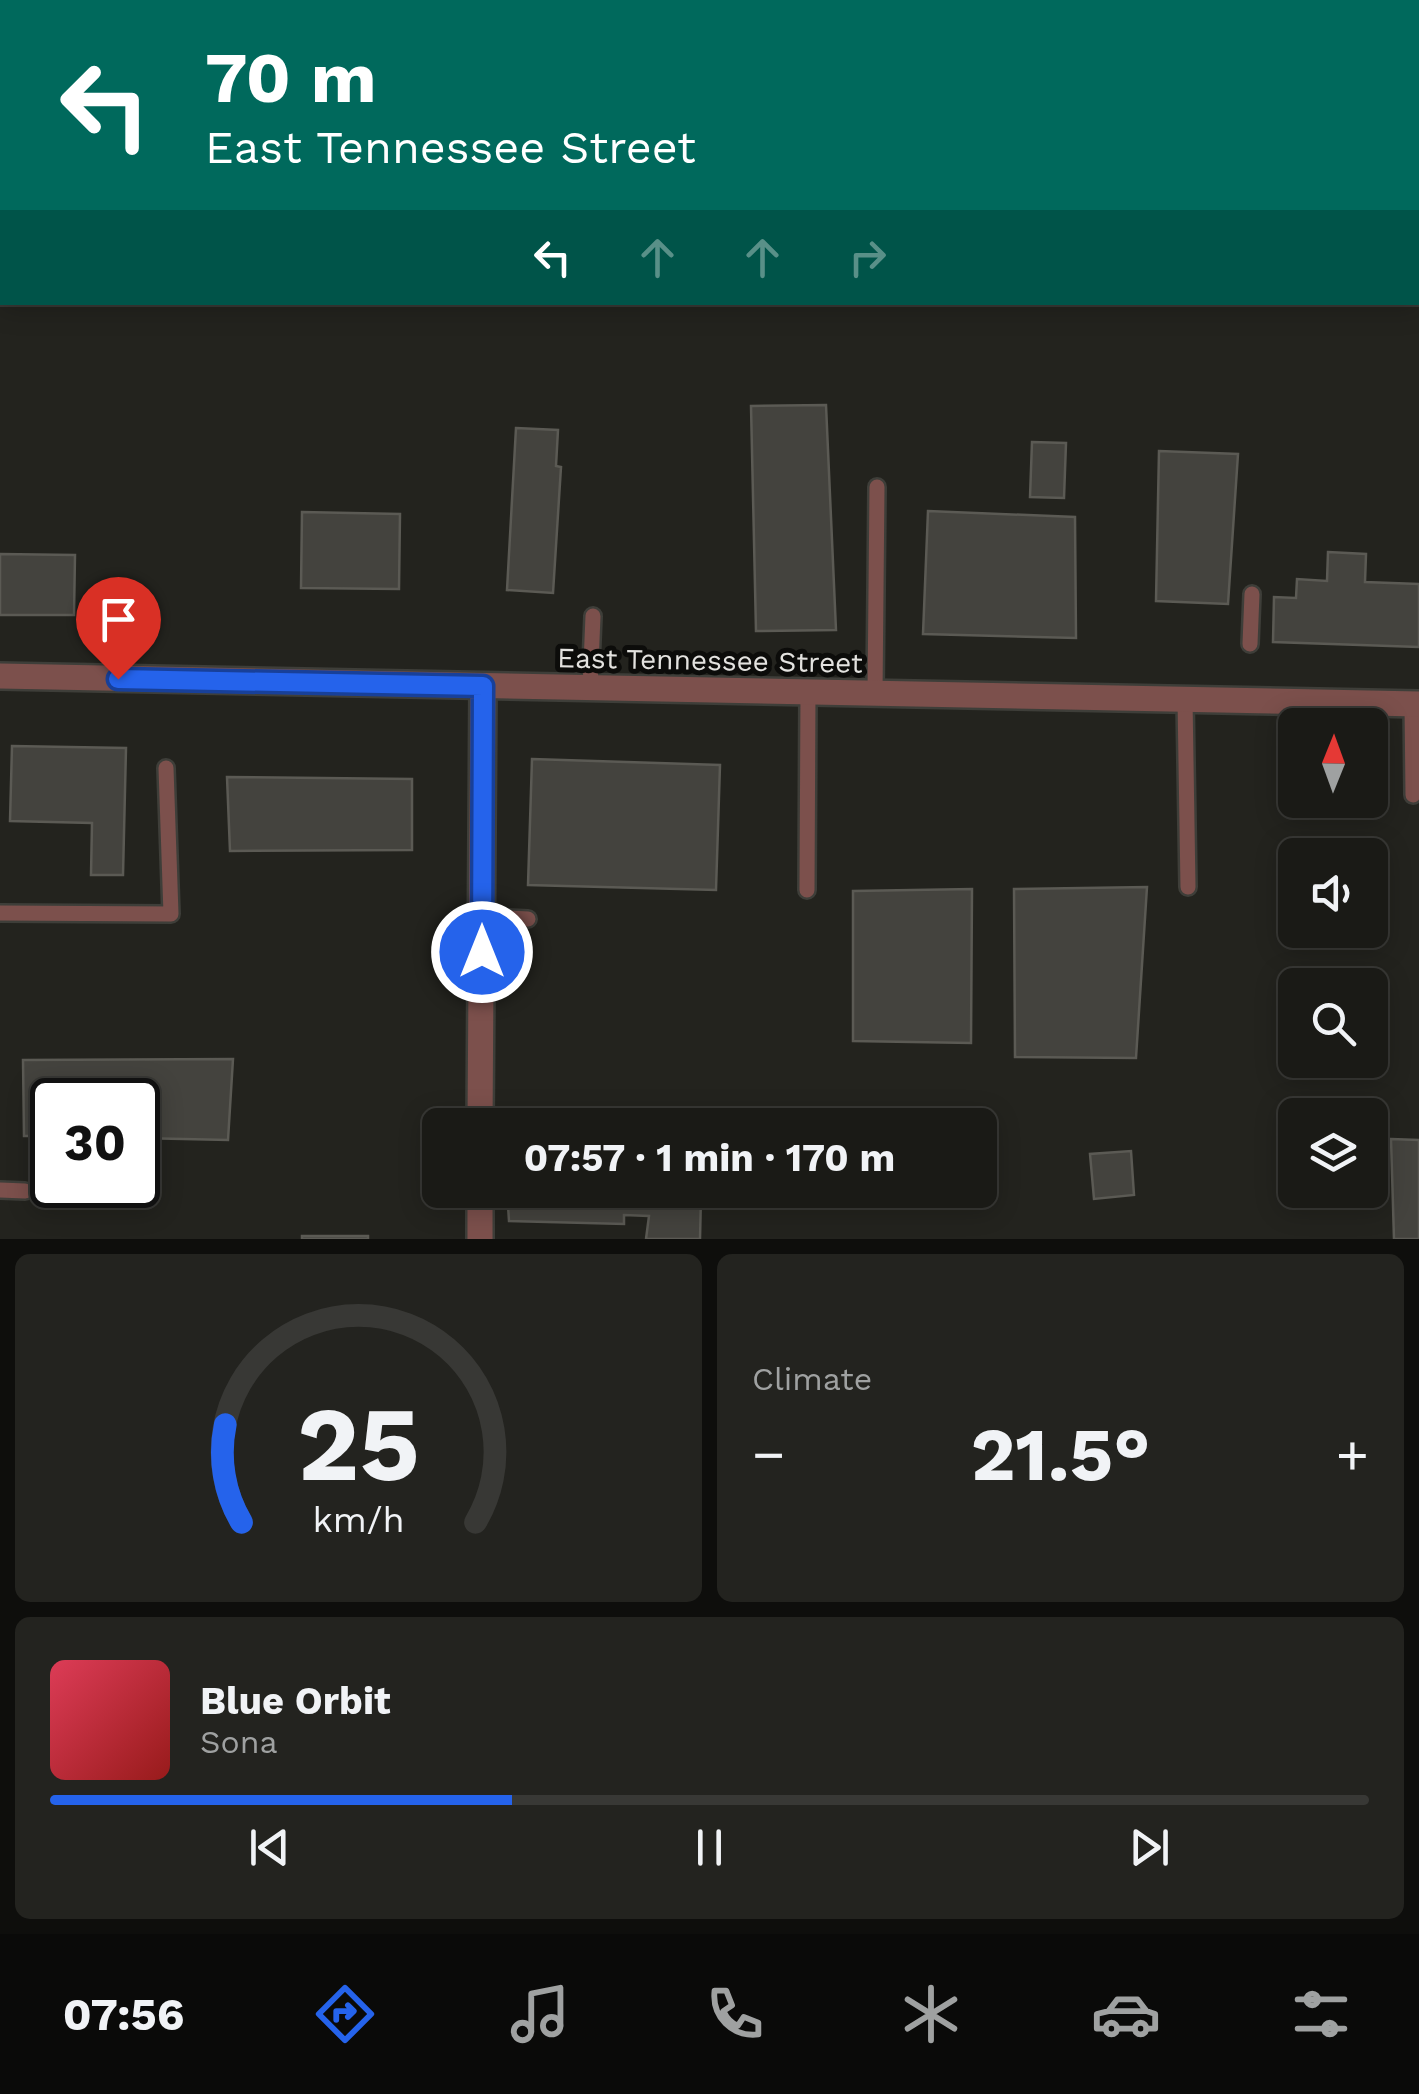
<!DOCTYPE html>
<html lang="en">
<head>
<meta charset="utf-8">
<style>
  body { margin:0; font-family:"Work Sans",sans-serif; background:#23231f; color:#f1f3f6; height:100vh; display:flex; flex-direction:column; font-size:38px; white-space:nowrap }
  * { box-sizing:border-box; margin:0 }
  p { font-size:32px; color:#9fa1a1 }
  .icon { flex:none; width:55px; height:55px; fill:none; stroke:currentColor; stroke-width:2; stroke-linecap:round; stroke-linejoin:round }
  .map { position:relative; height:1239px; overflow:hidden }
  .side { display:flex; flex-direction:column; gap:15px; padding:15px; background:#0e0e0c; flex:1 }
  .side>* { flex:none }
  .guide { position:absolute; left:0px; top:0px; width:1420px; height:305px; box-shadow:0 5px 25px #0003,0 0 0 2px #383835; background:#00695c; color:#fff; overflow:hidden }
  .needle { width:65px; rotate:1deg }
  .tools { position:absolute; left:1278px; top:708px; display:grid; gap:20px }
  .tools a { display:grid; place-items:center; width:110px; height:110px; border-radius:15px; background:#1a1a16; box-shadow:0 5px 25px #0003,0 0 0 2px #383835; font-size:50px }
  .speed { position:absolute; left:30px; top:1078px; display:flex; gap:20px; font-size:50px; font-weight:700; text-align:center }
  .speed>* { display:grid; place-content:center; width:130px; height:130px; border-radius:50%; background:#1a1a16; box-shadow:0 5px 25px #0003,0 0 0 2px #383835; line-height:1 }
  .speed .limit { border:5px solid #111; border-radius:15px; background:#fff; color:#111 }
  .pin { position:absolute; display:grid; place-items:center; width:85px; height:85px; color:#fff; margin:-102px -42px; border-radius:50% 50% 50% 0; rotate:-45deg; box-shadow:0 0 10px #0007 }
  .pin .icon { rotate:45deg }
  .me { position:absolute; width:110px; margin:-55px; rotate:0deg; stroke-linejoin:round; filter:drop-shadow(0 0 8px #0008) }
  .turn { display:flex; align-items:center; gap:35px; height:210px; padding:0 40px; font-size:45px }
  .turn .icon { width:130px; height:130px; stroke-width:2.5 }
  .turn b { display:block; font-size:70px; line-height:85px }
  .lanes { display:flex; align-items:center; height:95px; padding:0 40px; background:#0003; justify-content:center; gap:50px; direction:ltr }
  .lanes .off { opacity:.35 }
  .big { font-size:75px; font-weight:700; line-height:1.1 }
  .side .widget { flex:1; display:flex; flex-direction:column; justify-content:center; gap:15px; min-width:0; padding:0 35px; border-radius:15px; background:#23231f }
  .side .dial { align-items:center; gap:0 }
  .dial svg { height:260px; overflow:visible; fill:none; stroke:#383835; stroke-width:7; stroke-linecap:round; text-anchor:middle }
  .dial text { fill:#f1f3f6; stroke:none }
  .song { display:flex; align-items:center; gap:30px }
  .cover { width:120px; height:120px; border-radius:15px; background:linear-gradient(135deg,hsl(350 70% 55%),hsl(0 70% 35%)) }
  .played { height:10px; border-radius:5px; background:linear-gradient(90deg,#2563eb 35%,#383835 35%) }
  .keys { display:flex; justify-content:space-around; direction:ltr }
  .heat { display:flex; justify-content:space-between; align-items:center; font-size:55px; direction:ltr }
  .side .tiles { flex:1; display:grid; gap:15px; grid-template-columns:1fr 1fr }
  .widget:last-child { grid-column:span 2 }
  .trip { position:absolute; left:422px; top:1108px; width:575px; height:100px; border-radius:15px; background:#1a1a16; box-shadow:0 5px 25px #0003,0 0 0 2px #383835; font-weight:700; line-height:100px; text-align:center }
  .dock { display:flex; height:160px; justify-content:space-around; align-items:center; background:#0a0a09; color:#9fa1a1 }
  .dock .icon { width:70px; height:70px }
  .dock .on { color:#2563eb }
  .dock b { font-size:45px; color:#f1f3f6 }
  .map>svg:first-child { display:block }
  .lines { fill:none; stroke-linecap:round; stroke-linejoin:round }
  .stream { stroke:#001625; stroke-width:8 }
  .building { fill:#44433e; stroke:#5b5a54; stroke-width:2.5 }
  .lane-casing { stroke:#3e3e39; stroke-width:20 }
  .street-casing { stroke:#3e3e39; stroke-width:30 }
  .lane { stroke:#7c504c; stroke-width:15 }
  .street { stroke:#7c504c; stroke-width:25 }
  .route-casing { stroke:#184099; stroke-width:25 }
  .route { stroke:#2563eb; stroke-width:18 }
  .labels { text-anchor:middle; stroke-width:10; stroke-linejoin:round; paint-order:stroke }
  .street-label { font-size:28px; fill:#e3e2df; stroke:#0c0c0a }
</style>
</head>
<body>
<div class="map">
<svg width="1419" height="1239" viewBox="0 0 1419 1239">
  <rect width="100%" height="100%" fill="#23231e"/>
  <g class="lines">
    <g class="stream">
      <polyline points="0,29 2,29"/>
      <polyline points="1418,60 1419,60"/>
    </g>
  </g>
  <g class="building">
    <rect x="1133" y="0" width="92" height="2"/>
    <polygon points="826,405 836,630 756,631 751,406"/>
    <polygon points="516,428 558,430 556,466 561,467 553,593 507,590"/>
    <polygon points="1032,442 1066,443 1064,498 1030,497"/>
    <polygon points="1159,451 1238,454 1228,604 1156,601"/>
    <polygon points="928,511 1075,517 1076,638 923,634"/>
    <polygon points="302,512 400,514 399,589 301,588"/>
    <polygon points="1328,552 1366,554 1365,582 1419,584 1419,647 1273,642 1274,597 1296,598 1297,579 1327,581"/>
    <polygon points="0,554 75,555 74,615 0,615"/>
    <polygon points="12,746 126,748 123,875 91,875 92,823 10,821"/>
    <polygon points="532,759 720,765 716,890 528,885"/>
    <polygon points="227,777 412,779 412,850 230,851"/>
    <polygon points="1147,887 1136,1058 1015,1057 1014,889"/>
    <polygon points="972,889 971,1043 853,1041 853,891"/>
    <polygon points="233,1059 228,1140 138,1138 138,1100 52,1100 52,1136 24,1136 23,1060"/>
    <rect x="507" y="1117" width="81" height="8"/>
    <polygon points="1391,1139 1419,1140 1419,1239 1394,1239"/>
    <polygon points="1131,1151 1134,1195 1094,1199 1090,1154"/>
    <polygon points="507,1190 701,1196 700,1239 646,1239 649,1216 624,1215 624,1224 509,1221"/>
    <rect x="302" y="1236" width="66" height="3"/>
  </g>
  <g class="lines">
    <defs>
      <g id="lane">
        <polyline points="609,0 609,2"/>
        <polyline points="1250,644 1252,594"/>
        <polyline points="590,688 593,616"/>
        <polyline points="875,693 877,487"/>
        <polyline points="1185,699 1188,887"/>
        <polyline points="1412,704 1413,795"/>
        <polyline points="807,890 808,692"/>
        <polyline points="0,913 171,914 166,768"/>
        <polyline points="482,917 528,919"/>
        <polyline points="0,1190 25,1191"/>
      </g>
      <g id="street">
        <polyline points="0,676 1419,704"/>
        <polyline points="480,1125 483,686"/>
        <polyline points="480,1239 480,1190"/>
      </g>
    </defs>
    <use href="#lane" class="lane-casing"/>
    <use href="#street" class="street-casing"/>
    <use href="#lane" class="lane"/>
    <use href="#street" class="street"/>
  </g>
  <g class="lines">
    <defs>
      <polyline id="route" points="118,679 483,686 482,952"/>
    </defs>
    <use href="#route" class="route-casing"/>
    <use href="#route" class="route"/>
  </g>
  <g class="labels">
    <g class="street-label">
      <text transform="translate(710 660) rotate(1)" y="10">East Tennessee Street</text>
    </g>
  </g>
</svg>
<div class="tools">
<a><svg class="needle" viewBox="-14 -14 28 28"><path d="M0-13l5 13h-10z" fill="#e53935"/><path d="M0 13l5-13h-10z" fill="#9fa1a1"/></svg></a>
<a><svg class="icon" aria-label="sound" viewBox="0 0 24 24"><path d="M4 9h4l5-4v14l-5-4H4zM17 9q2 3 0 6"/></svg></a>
<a><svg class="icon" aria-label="search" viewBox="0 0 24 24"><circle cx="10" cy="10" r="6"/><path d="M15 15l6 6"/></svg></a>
<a><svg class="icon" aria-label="layers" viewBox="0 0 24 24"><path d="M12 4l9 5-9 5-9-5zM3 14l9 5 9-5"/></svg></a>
</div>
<div class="speed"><div class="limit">30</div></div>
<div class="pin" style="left:118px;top:679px;background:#d93025"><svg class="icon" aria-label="arrive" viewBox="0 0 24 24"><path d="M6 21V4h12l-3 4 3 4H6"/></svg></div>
<svg class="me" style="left:482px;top:952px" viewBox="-20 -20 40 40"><circle r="17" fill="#2563eb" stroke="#fff" stroke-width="3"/><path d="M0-11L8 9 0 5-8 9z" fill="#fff"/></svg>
<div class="trip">07:57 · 1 min · 170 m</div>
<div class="guide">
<div class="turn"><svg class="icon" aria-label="left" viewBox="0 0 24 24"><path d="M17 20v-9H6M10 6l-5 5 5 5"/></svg><div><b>70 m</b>East Tennessee Street</div></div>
<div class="lanes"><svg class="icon" aria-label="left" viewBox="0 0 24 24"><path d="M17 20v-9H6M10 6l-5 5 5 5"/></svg><svg class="icon off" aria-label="ahead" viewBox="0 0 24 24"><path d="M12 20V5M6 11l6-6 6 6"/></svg><svg class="icon off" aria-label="ahead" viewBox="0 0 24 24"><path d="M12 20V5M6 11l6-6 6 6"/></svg><svg class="icon off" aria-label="right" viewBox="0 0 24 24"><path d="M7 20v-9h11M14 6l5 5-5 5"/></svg></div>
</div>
</div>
<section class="side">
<div class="tiles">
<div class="widget dial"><svg viewBox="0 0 100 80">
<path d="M14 69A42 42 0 1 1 86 69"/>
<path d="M14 69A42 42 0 0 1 9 39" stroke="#2563eb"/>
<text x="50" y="56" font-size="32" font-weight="700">25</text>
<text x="50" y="72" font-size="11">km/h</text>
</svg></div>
<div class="widget"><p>Climate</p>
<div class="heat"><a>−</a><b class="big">21.5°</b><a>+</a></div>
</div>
<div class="widget">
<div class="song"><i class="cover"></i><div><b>Blue Orbit</b><p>Sona</p></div></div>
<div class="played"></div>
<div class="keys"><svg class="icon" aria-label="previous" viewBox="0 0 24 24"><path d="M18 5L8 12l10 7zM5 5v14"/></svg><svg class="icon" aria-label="pause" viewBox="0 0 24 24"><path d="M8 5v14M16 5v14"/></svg><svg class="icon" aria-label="next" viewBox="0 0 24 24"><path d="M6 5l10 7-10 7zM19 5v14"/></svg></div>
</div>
</div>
</section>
<nav class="dock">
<b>07:56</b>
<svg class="icon on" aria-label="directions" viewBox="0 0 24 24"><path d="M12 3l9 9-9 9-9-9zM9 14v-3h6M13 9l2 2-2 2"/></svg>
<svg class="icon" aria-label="music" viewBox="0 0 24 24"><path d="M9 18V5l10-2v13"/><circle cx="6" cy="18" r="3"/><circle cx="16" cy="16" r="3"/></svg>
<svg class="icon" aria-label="phone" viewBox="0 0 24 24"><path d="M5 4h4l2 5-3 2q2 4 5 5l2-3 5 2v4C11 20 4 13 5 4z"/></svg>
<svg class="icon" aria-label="climate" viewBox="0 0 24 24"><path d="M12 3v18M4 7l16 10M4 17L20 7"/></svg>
<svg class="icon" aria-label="car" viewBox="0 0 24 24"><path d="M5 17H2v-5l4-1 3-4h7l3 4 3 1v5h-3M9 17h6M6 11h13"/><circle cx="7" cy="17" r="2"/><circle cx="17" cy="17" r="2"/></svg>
<svg class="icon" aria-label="filters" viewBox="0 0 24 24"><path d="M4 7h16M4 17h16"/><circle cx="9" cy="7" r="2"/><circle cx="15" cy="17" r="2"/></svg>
</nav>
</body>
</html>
